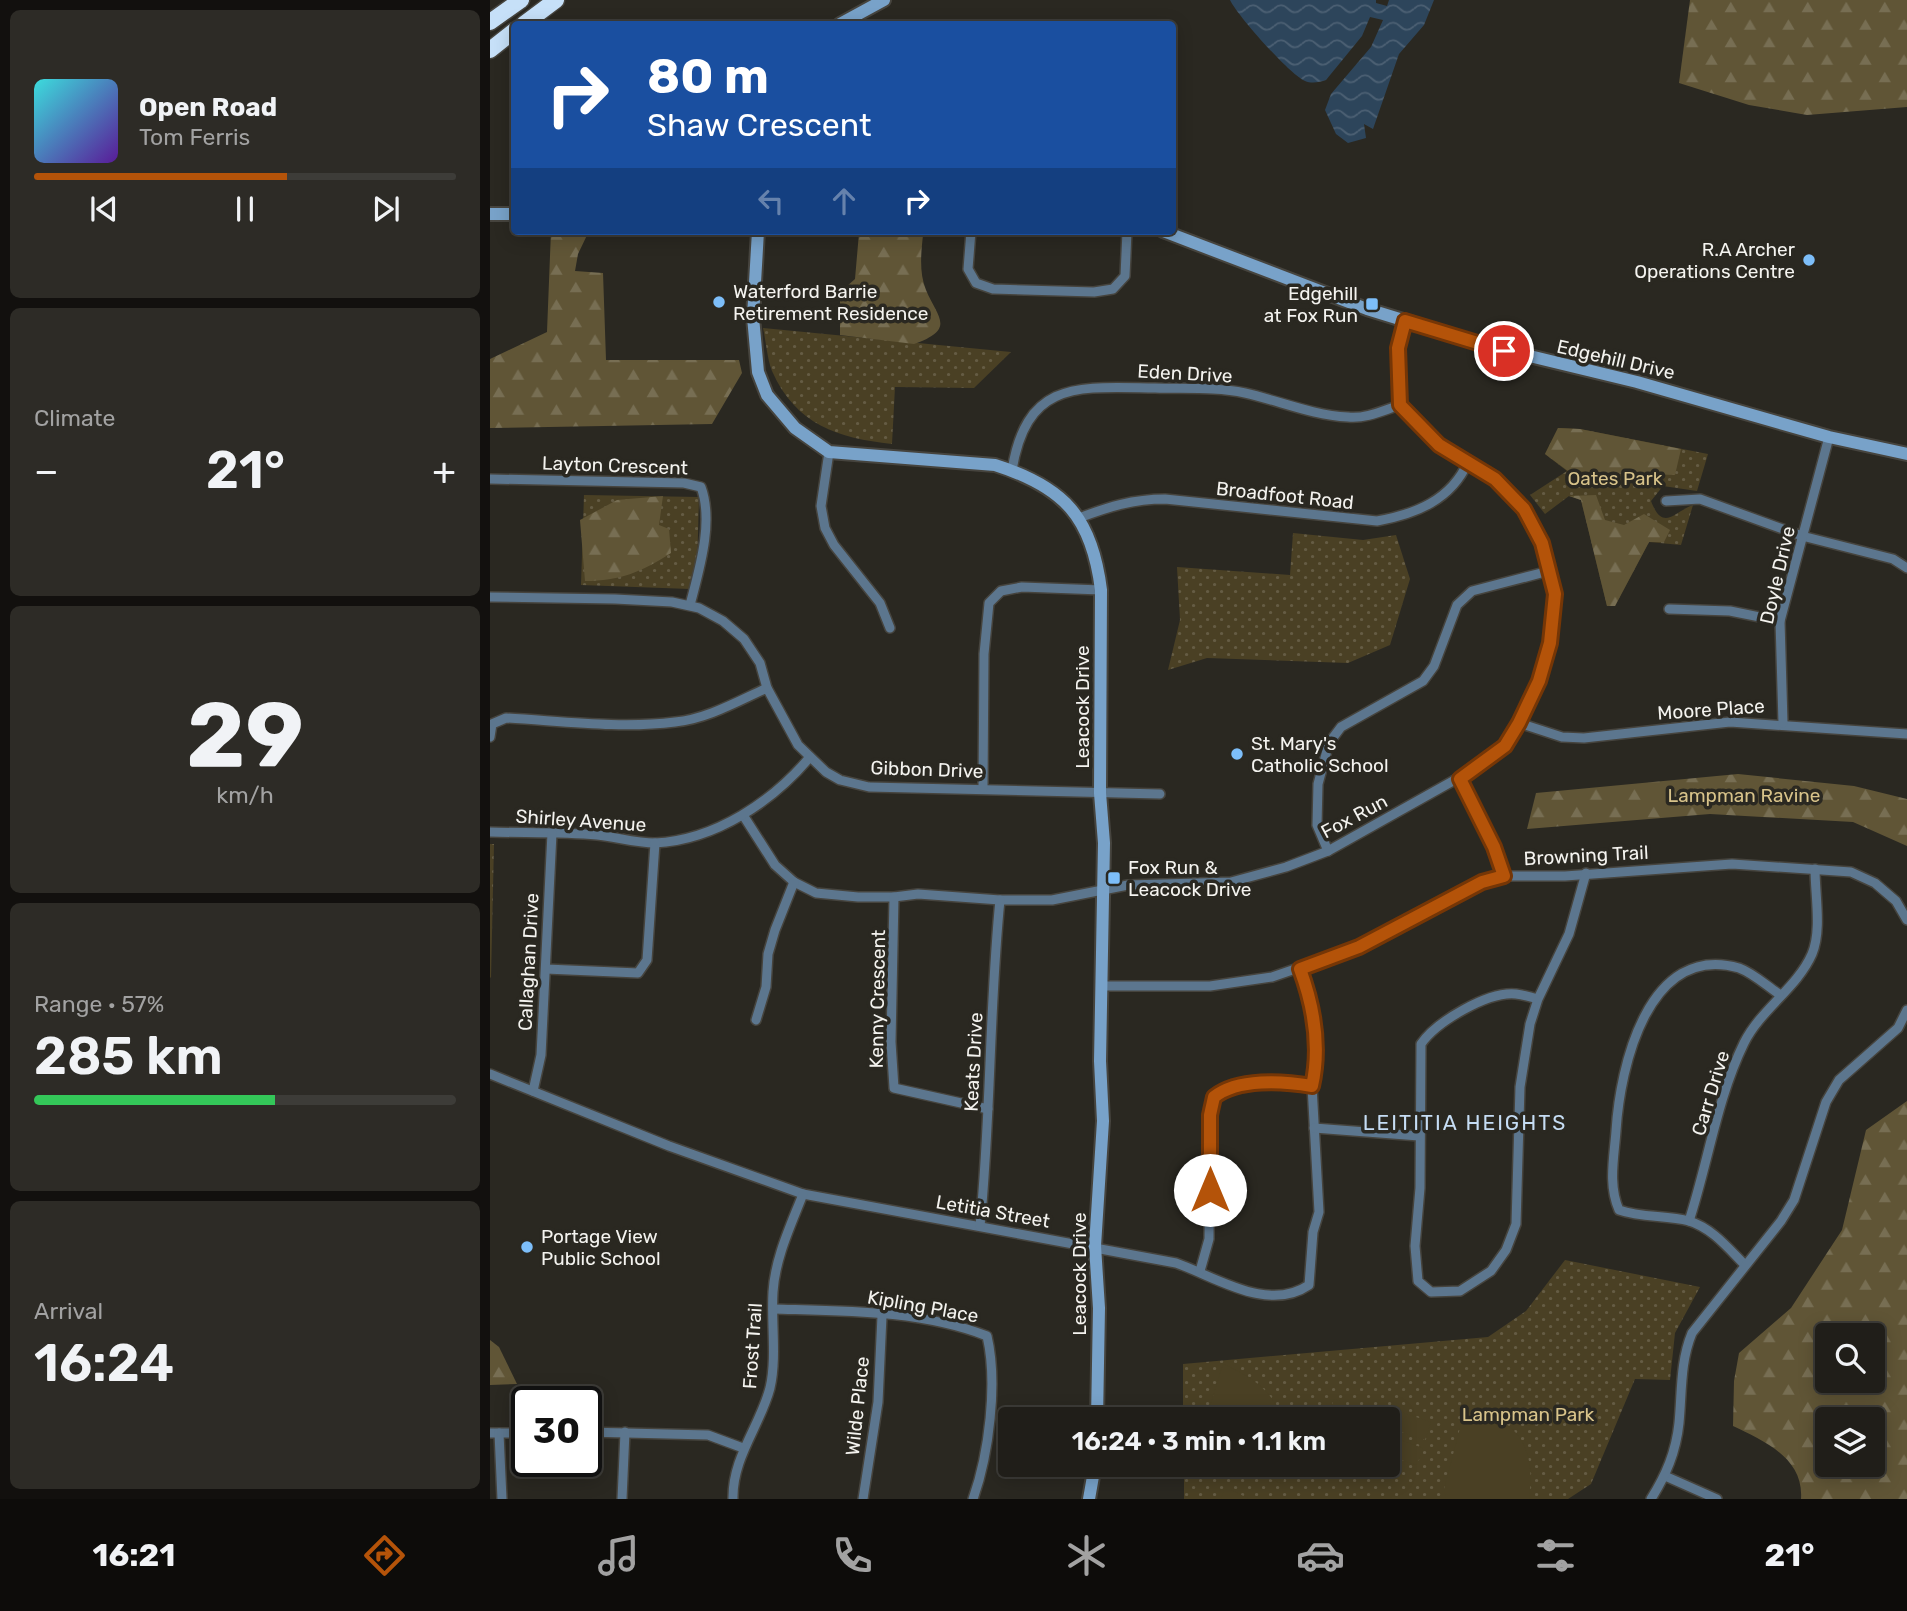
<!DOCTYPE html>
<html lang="en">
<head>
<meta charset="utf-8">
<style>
  body { margin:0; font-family:Rubik,sans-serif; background:#2d2b26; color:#f1f3f6; height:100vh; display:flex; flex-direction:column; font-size:26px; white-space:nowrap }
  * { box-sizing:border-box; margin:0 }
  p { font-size:23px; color:#a2a2a2 }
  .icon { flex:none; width:38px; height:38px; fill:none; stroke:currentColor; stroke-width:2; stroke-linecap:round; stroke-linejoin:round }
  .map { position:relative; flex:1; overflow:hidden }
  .drawer { display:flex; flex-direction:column; gap:10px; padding:10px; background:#12100e; width:490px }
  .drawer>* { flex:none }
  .hud { position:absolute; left:21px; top:21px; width:665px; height:214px; border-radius:7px; box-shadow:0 4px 18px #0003,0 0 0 2px #3d3c38; background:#1a4fa0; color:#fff; overflow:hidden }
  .fabs { position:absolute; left:1325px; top:1323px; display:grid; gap:14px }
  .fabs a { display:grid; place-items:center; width:70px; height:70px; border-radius:7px; background:#201e19; box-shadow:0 4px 18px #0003,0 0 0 2px #3d3c38; font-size:35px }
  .speed { position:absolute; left:21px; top:1386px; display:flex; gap:14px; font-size:35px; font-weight:700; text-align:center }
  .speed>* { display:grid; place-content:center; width:91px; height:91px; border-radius:50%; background:#201e19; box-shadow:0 4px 18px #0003,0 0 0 2px #3d3c38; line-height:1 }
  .speed .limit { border:4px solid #111; border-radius:10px; background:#fff; color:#111 }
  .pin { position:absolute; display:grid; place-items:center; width:60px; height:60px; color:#fff; margin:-30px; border:4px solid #fff; border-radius:50%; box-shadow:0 2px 7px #0007 }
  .me { position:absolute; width:77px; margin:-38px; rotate:0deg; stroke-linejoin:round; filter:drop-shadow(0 0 5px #0008) }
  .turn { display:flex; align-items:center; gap:24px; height:147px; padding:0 21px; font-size:32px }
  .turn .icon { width:91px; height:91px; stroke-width:2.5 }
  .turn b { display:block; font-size:49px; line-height:60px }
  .lanes { display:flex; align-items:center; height:66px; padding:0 21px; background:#0003; justify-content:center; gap:35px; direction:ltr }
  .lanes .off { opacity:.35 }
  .big { font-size:52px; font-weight:600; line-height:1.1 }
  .drawer .widget { flex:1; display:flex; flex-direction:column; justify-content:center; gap:10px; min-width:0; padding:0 24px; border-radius:10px; background:#2d2b26 }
  .drawer .dial { align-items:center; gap:0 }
  .dial b { font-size:91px; line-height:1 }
  .song { display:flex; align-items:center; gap:21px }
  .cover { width:84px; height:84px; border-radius:10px; background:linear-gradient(135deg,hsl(180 70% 55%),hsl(270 70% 35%)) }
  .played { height:7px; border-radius:4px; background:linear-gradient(90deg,#b45309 60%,#3d3c38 60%) }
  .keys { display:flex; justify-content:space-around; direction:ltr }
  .heat { display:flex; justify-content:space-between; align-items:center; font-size:38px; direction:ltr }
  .charge { height:10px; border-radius:5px; background:linear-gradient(90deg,#34c759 57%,#3d3c38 0) }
  .trip { position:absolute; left:508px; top:1407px; width:402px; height:70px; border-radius:7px; background:#201e19; box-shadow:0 4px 18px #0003,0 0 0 2px #3d3c38; font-weight:600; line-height:70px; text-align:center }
  .tab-bar { display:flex; height:112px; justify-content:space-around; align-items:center; background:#0d0c0a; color:#a2a2a2 }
  .tab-bar .icon { width:49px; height:49px }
  .tab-bar .active { color:#b45309 }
  .tab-bar b { font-size:32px; color:#f1f3f6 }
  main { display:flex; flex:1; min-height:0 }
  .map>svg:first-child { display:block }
  .green { fill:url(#green-dots) }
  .forest { fill:url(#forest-firs); fill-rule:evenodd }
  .pitch { fill:#4a4024 }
  .water { fill:url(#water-waves) }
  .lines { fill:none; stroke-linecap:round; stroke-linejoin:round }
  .street-casing { stroke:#46443e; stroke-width:12 }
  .secondary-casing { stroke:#46443e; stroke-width:16 }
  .highway-casing { stroke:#46443e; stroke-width:19 }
  .street { stroke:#5c768e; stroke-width:9 }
  .secondary { stroke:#78a2c9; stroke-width:12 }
  .highway { stroke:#c6e0f8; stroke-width:16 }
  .route-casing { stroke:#753606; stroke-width:18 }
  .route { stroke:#b45309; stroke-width:12 }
  .poi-dot { fill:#7dbef9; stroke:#2a2821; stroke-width:2.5 }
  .labels { text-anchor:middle; stroke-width:7; stroke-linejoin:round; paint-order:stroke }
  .poi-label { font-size:19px; fill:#f4f3ef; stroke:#2a2821; text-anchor:start }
  .street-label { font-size:19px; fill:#f4f3ef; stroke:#2a2821 }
  .park-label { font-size:19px; fill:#d8c38a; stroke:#2a2821 }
  .neighbourhood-label { font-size:21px; letter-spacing:2px; fill:#c6ddf4; stroke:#2a2821 }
</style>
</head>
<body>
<main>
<section class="drawer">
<div class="widget">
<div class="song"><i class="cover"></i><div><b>Open Road</b><p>Tom Ferris</p></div></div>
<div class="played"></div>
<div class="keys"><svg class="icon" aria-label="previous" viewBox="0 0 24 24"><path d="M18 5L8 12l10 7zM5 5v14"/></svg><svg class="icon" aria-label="pause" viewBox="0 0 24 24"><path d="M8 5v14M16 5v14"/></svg><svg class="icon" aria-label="next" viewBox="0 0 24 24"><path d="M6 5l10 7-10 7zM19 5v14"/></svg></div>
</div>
<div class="widget"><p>Climate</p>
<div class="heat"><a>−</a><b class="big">21°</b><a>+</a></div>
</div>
<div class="widget dial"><b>29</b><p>km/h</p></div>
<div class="widget"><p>Range · 57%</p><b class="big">285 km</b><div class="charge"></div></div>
<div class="widget"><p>Arrival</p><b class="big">16:24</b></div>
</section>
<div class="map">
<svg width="1417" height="1499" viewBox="0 0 1417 1499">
  <defs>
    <pattern id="green-dots" width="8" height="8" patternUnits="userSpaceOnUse" patternTransform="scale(1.75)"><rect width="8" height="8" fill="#4a4024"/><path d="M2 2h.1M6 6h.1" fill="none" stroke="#655c44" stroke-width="1.8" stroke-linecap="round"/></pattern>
    <pattern id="forest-firs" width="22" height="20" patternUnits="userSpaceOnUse" patternTransform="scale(1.75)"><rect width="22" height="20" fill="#605536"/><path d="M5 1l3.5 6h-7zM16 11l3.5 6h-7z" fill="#776e53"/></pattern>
    <pattern id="water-waves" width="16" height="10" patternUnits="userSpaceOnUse" patternTransform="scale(1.75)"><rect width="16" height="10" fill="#2d455b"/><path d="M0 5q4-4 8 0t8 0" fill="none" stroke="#4c6073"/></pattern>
  </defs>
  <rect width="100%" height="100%" fill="#2a2821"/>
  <g class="green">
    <path d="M273,328L521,352L484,388L405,387L402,444C348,438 306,425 282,371C277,358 276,341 273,328Z"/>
    <path d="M1068,428L1090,429L1218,454L1207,491L1173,486L1161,501C1173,533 1185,511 1203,505L1191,545L1159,542L1125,606H1117L1091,500L1079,496L1055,514L1040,495L1077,471L1055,454Z"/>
    <polygon points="94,495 209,497 207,570 200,589 91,585"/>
    <polygon points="803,533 873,540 906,535 920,579 900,645 858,663 717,658 678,670 690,620 687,567 800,575"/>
    <polygon points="0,844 4,844 1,978 0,977"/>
    <polygon points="1075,1260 1210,1287 1185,1333 1180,1380 1145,1379 1101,1484 1078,1499 694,1499 694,1465 898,1465 898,1419 693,1419 693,1364 998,1337 1036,1311"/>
  </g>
  <g class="forest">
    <polygon points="1200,0 1417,0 1417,107 1317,115 1259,105 1189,83"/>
    <polygon points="61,231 99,231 88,254 85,271 113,273 116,360 249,360 252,373 222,424 0,428 0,359 57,332"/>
    <path d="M369,233L433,235C431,253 429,273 436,290C447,317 467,329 424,344L350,335V301L356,287L365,279Z"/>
    <polygon points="1068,428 1090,429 1191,449 1185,475 1078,471 1055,454"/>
    <polygon points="1106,495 1115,520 1134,525 1154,514 1180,530 1174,542 1159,542 1125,606 1117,606 1091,500 1079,496"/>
    <path d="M173,496L169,525L179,529L181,553C151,572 130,581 95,581L90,520L127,500Z"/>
    <polygon points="1248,774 1364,786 1417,799 1417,846 1363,822 1220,814 1037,829 1046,793"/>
    <path d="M1417,1101V1499H1311C1314,1458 1274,1441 1243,1426L1244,1381L1249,1353L1301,1308L1352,1230L1376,1130ZM1337,1335H1382V1381H1337ZM1337,1419H1382V1465H1337Z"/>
    <polygon points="0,1340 9,1347 27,1384 0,1385"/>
  </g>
  <g class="pitch">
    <path d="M733,1364C761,1377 782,1389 792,1419H716Z"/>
    <polygon points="844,1399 856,1403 851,1419 837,1419"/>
    <path d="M976,1405C1028,1421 1046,1445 1039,1499H956L954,1489Z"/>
    <polygon points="911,1412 941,1422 935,1440 905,1430"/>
    <polygon points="902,1437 933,1448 927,1465 898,1456"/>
    <polygon points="743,1465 797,1465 793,1484"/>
    <polygon points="740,1489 759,1499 731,1499 734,1490"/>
  </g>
  <path class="water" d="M740,0H886V3L897,6L899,0H944L934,25L909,54L883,129L874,124L876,138L858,143L846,134L835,110L841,94L881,47L893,20L880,17L872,36L836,80C830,82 822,84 815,81C800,75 747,15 740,0Z"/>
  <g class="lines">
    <defs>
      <g id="street">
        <polyline points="481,231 478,269 486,283 503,289 604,292 623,289 635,276 637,231"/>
        <polyline points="339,452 331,506 335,528 344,545 390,603 400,628"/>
        <path d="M522,470C537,379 589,387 665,388C695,389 726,387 755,393C790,401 822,415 858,417C876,419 894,410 910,405"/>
        <path d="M0,479L194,483L211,487C224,522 209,570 200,605"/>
        <polyline points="1176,501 1210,499 1312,536 1403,559 1417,568"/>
        <path d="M589,518C618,507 643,499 675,499L887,521C926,514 961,500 978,462"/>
        <polyline points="0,597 125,599 182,602 209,608 233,621 254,639 270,663 277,688 308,745 336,772 350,780 379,787 670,794"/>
        <polyline points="1179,609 1240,611 1290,621"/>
        <polyline points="1029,723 1072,737 1094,738 1240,722 1417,734"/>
        <polyline points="1293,723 1290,621 1339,437"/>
        <path d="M0,737L2,724L16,718C71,721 130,729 185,722C217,719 248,701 277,688"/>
        <polyline points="970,779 1004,847 1014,876"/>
        <polyline points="493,788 494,654 499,603 511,591 532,587 611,590"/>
        <path d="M253,815L285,865L304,882L326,893L368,897H404L428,894L510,900H562L638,885L741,882L796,867L838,851L995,763C1060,708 1091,576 1031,507C1006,478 981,467 951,446C936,436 923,418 910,405L908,348L915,321"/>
        <path d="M0,832C35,833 72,832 107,835C126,837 146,843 165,843C226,840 283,801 320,757"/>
        <polyline points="838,851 827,825 828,784 839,743 851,727 933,681 944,666 967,605 982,591 1059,571"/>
        <polyline points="404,897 401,1042 404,1088 498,1109"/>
        <polyline points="56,969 148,973 157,960 165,843"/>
        <polyline points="612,986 720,986 782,977 869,947 992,882 1014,876 1075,876 1242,864 1361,872 1385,883 1406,901 1417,920"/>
        <path d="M1048,999C1041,997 1033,995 1026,994C998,991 946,1022 931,1044L930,1188L925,1246L928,1281L941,1292L970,1291L1001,1271L1016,1250L1026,1224L1030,1087L1040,1024L1048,999L1079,934L1096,873"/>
        <polyline points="266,1020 276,987 278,954 285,930 304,882"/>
        <path d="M0,1074L179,1146L313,1194L686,1263C726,1277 778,1313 819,1285L823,1232L829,1212L822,1086C831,1045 824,1007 810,969"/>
        <polyline points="43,1091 51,1055 62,833"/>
        <polyline points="824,1128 929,1136"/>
        <path d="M1199,1221C1218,1163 1227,1098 1254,1043C1271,1009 1307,988 1322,954C1332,930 1325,895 1325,869"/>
        <path d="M490,1226C501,1117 499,1008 510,900"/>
        <path d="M1255,1265C1238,1248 1222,1228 1199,1221C1176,1215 1152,1218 1129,1210C1118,1185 1124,1158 1126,1131C1130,1067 1158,942 1249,968C1263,973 1277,986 1289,994"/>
        <path d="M710,1271L719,1239L720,1115L724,1097C748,1078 793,1081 822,1086"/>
        <path d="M283,1309C353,1311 431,1310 497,1336C508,1383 499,1454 483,1499"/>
        <polyline points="96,1432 218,1435 253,1448"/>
        <polyline points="0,1433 37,1433"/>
        <polyline points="9,1433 12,1499"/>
        <polyline points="1175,1476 1227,1499"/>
        <polyline points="132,1499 135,1432"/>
        <path d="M243,1499C242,1458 270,1426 280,1388C287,1358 281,1322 283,1292C285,1258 301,1225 313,1194"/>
        <polyline points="373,1499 388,1402 392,1316"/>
        <path d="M1161,1499C1176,1475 1186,1452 1189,1423C1192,1392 1190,1362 1202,1333L1291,1221L1304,1200L1336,1102L1349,1080L1408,1028L1417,1010"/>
      </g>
      <g id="secondary">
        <polyline points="350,24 394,0"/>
        <polyline points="0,214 24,214"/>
        <path d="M268,231L263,317L268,372L277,395L305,428L339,452L505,465C574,487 602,517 611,590L610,793L614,843L610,1061L613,1121L605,1246L609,1308L607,1419"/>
        <polyline points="673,231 877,309 994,345 1147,382 1339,437 1417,454"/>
        <polyline points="599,1499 605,1465"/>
      </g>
      <g id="highway">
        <polyline points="0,22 31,0"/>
        <polyline points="34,24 66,0"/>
        <polyline points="0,50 24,31"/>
      </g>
    </defs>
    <use href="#street" class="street-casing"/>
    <use href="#secondary" class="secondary-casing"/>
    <use href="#highway" class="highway-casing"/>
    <use href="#street" class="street"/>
    <use href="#secondary" class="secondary"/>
    <use href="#highway" class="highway"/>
  </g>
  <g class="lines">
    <defs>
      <path id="route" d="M720,1190V1115L724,1097C748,1078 793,1081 822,1086C831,1046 824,1007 810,969L869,947L992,882L1014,876L1004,847L970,779L1015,746L1029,723L1049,681L1060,643L1065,594L1052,543L1034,509L1005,479L949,445L910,405L908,348L915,321L1014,351"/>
    </defs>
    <use href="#route" class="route-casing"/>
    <use href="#route" class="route"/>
  </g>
  <g class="poi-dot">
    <circle cx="1319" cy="260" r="7"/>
    <circle cx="229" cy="302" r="7"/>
    <rect x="875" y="297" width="14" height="14" rx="3.5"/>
    <circle cx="747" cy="754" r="7"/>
    <rect x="617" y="871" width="14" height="14" rx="3.5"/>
    <circle cx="37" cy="1247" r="7"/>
  </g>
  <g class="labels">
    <g class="poi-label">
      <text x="1305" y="256" text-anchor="end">R.A Archer<tspan x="1305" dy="22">Operations Centre</tspan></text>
      <text x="243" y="298">Waterford Barrie<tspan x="243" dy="22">Retirement Residence</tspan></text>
      <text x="868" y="300" text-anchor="end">Edgehill<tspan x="868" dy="22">at Fox Run</tspan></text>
      <text x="761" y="750">St. Mary's<tspan x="761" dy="22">Catholic School</tspan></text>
      <text x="638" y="874">Fox Run &amp;<tspan x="638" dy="22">Leacock Drive</tspan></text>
      <text x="51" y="1243">Portage View<tspan x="51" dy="22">Public School</tspan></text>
    </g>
    <g class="street-label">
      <text transform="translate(1126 359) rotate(13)" y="7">Edgehill Drive</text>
      <text transform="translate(695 373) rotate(3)" y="7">Eden Drive</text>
      <text transform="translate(125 465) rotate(2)" y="7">Layton Crescent</text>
      <text transform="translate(795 495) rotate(6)" y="7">Broadfoot Road</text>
      <text transform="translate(1287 575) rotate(-77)" y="7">Doyle Drive</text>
      <text transform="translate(592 707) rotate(-90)" y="7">Leacock Drive</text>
      <text transform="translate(1221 709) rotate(-4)" y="7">Moore Place</text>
      <text transform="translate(437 769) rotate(2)" y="7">Gibbon Drive</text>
      <text transform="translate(864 816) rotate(-28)" y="7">Fox Run</text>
      <text transform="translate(91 820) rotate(4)" y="7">Shirley Avenue</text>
      <text transform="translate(1096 855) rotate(-3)" y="7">Browning Trail</text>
      <text transform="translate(38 962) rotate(-87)" y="7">Callaghan Drive</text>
      <text transform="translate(387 999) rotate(-89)" y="7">Kenny Crescent</text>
      <text transform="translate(483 1062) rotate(-87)" y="7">Keats Drive</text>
      <text transform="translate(1220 1093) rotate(-73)" y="7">Carr Drive</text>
      <text transform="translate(503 1211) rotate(10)" y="7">Letitia Street</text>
      <text transform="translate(589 1274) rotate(-90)" y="7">Leacock Drive</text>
      <text transform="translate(433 1306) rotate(10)" y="7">Kipling Place</text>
      <text transform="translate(262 1346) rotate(-86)" y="7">Frost Trail</text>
      <text transform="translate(367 1406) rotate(-84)" y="7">Wilde Place</text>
    </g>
    <g class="park-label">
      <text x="1125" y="485">Oates Park</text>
      <text x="1254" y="802">Lampman Ravine</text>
      <text x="1038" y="1421">Lampman Park</text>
    </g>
    <g class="neighbourhood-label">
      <text x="975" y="1130">LEITITIA HEIGHTS</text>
    </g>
  </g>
</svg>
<div class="fabs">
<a><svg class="icon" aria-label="search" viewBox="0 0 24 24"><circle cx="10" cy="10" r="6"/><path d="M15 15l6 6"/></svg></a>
<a><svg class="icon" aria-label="layers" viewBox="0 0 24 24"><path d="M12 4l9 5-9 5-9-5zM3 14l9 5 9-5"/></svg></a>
</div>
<div class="speed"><div class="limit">30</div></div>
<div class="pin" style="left:1014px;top:351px;background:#d93025"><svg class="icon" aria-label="arrive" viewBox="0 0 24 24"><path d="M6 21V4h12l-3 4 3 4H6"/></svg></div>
<svg class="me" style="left:720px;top:1190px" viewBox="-20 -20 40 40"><circle r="19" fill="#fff"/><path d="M0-13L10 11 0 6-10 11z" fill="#b45309"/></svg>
<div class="trip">16:24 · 3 min · 1.1 km</div>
<div class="hud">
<div class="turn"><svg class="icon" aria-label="right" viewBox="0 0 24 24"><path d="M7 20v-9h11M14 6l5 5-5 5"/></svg><div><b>80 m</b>Shaw Crescent</div></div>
<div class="lanes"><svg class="icon off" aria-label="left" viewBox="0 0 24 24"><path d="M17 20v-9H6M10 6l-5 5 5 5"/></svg><svg class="icon off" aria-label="ahead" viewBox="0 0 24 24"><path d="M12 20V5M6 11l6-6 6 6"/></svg><svg class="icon" aria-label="right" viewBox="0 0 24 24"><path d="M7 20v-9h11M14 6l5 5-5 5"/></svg></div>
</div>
</div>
</main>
<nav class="tab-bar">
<b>16:21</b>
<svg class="icon active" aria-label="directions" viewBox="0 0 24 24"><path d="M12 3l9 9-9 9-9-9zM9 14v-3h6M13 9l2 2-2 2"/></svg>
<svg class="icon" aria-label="music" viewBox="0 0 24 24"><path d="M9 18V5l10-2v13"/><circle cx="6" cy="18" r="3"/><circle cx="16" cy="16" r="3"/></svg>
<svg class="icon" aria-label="phone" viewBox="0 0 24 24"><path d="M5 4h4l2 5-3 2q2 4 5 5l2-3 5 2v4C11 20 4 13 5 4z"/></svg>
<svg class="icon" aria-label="climate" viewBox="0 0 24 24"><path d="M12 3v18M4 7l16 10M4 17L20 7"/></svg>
<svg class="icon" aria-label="car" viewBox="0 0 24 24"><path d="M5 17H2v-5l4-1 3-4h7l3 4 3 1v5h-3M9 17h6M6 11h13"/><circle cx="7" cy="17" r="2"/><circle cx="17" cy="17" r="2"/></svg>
<svg class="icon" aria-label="filters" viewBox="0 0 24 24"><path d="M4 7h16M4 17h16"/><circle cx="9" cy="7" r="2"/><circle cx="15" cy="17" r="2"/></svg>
<b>21°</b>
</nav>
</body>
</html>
